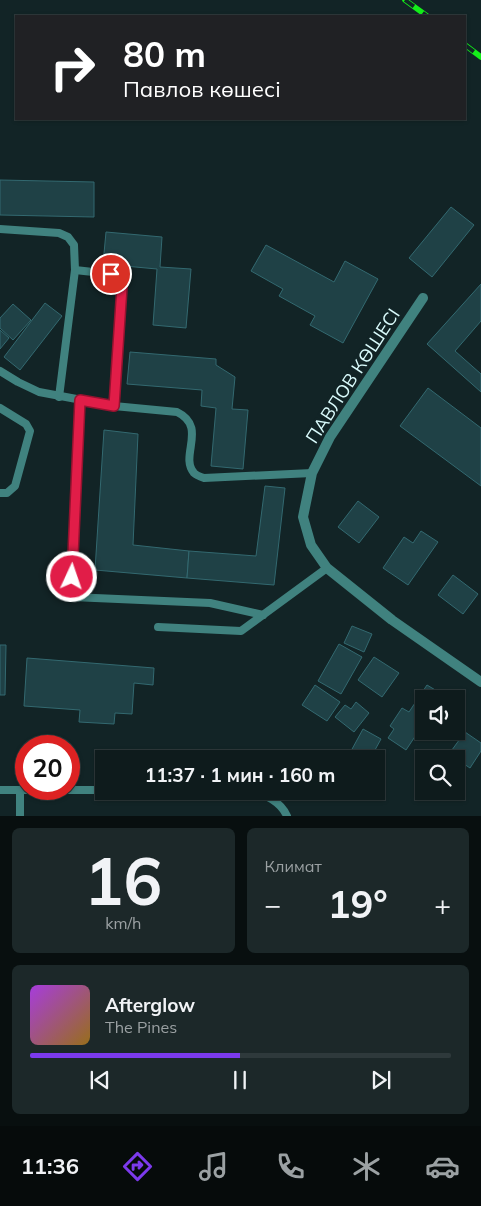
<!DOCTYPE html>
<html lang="ru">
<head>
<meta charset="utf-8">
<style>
  body { margin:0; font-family:Mulish,sans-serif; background:#1c2829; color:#f1f3f6; height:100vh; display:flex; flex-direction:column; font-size:19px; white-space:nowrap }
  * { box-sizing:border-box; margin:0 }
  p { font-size:16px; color:#9ba1a3 }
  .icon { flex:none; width:28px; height:28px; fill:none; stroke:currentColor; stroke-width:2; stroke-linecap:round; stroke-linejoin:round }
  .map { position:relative; height:816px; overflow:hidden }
  .panel { display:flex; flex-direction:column; gap:12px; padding:12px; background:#080f0f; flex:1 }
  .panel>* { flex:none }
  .guide { position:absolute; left:15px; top:15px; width:451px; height:105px; border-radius:0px; box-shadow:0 1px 4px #0004,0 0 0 1px #2e393b; background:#202124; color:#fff; overflow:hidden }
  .controls { position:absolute; left:415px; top:690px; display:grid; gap:10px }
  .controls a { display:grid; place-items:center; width:50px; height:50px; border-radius:0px; background:#0e1b1c; box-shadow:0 1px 4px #0004,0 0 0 1px #2e393b; font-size:25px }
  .speed { position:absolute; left:15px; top:735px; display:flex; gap:10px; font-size:25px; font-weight:700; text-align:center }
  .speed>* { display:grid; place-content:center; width:65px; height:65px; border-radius:50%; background:#0e1b1c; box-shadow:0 1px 4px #0004,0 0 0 1px #2e393b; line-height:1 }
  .speed .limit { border:8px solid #d22; background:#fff; color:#111 }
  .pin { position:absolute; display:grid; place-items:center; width:42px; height:42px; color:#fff; margin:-21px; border:2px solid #fff; border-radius:50%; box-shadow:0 1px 5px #0007 }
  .me { position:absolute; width:55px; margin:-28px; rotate:3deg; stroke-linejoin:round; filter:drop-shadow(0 0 4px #0008) }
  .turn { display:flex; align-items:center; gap:18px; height:105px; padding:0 25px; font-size:22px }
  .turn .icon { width:65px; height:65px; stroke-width:2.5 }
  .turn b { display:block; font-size:35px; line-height:42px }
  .big { font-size:38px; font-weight:700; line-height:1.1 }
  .panel .widget { flex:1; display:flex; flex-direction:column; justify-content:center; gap:8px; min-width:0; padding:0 18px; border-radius:8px; background:#1c2829 }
  .panel .dial { align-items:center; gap:0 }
  .dial b { font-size:65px; line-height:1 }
  .song { display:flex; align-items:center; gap:15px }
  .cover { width:60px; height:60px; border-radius:8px; background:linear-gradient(135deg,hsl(280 70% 55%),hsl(40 70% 35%)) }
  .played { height:5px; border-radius:2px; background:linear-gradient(90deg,#7c3aed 50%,#2e393b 50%) }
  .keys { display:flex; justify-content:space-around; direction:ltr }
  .heat { display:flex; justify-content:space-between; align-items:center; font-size:28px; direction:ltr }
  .panel .tiles { flex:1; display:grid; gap:12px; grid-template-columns:1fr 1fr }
  .widget:last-child { grid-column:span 2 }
  .trip { position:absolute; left:95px; top:750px; width:290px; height:50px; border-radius:0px; background:#0e1b1c; box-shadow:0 1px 4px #0004,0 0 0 1px #2e393b; font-weight:700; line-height:50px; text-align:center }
  .tab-bar { display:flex; height:80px; justify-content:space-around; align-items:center; background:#060b0b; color:#9ba1a3 }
  .tab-bar .icon { width:35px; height:35px }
  .tab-bar .active { color:#7c3aed }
  .tab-bar b { font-size:22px; color:#f1f3f6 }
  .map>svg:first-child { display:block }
  .building { fill:#1f4146; stroke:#336970 }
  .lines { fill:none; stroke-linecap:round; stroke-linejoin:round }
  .service { stroke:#40827f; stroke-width:8 }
  .minor { stroke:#40827f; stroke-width:10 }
  .rail-casing { stroke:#14ee1a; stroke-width:5.5 }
  .rail { stroke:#122426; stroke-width:4; stroke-dasharray:11; stroke-linecap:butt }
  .route-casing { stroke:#92132f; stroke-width:12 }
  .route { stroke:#e11d48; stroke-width:9 }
  .labels { text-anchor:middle; stroke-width:5; stroke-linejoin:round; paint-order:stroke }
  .street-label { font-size:18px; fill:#dafbfc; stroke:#122426 }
</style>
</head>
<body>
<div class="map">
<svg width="481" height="816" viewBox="0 0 481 816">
  <rect width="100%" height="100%" fill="#122426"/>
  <g class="building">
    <polygon points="0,180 94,182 94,217 0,215"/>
    <polygon points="451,207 474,225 432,277 409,258"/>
    <polygon points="106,232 162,237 160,267 191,269 186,328 153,325 157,269 103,264"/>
    <polygon points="266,245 334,282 345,261 378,279 343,343 310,325 315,316 279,296 283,289 251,271"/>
    <polygon points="481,284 481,321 455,351 481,374 481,392 427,344"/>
    <polygon points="45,303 62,316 20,370 4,357"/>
    <polygon points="13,304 31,320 13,340 0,328 0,318"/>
    <polygon points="0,330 9,338 0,349"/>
    <polygon points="130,352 216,359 216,365 235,377 232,409 248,410 243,469 211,466 216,408 201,406 202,390 127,384"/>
    <polygon points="428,388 481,428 481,486 400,426"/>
    <polygon points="104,430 138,434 133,545 189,551 187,578 95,570"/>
    <polygon points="265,486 285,488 274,585 187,578 189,551 256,556"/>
    <polygon points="358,501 379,517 359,543 338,527"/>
    <polygon points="421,531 438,542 408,585 383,568 404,537 413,543"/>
    <polygon points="453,575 478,594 463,614 438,595"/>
    <polygon points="352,626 372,634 364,652 344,643"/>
    <polygon points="339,644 362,657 341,694 318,681"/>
    <polygon points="0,645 6,645 5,695 0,695"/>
    <polygon points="374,657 399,673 382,697 358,680"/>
    <polygon points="27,658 154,668 153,685 134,683 132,714 115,713 114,724 79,722 80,710 24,706"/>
    <polygon points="315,685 340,702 327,721 302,705"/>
    <polygon points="427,685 437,691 432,699 424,699 424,723 406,750 388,738 394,729 390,726 402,708 409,712"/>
    <polygon points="356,702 369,713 354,732 335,717 345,705 351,709"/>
    <polygon points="363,729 381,739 370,759 366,759 351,751"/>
    <polygon points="465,732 481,743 481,751 470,768 449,754"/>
  </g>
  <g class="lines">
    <g class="service">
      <polyline points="0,229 59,233 68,237 74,245 75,270 59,397"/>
      <polyline points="75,270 111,274 120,279 122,287 114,406"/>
      <path d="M0,371L18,382L39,392L114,406L177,412C208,427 179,456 194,473C196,475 201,477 204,478L312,473"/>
      <polyline points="81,400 72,597 210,603 263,615"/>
      <polyline points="0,408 26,424 30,431 15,486 7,493 0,493"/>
      <polyline points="158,627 241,631 327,568"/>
      <polyline points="0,790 104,790"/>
      <path d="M251,791C265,794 281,802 287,816"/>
      <polyline points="20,816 20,790"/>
    </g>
    <polyline class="minor" points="423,298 330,437 312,473 303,517 311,545 327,568 392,620 481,682"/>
    <defs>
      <g id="rail">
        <polyline points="405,0 427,16"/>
        <polyline points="465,45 481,57"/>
      </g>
    </defs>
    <use href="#rail" class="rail-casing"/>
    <use href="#rail" class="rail"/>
  </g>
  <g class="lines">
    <defs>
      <polyline id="route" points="72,577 80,400 114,406 122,287 120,279 111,274"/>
    </defs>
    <use href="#route" class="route-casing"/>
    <use href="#route" class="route"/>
  </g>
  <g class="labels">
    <g class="street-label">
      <text transform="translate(353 376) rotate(-57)" y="6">ПАВЛОВ КӨШЕСІ</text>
    </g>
  </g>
</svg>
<div class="controls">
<a><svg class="icon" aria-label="sound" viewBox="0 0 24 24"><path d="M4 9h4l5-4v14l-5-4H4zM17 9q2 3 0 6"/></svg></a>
<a><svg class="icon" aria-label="search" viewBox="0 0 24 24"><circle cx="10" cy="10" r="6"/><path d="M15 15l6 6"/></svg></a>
</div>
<div class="speed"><div class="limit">20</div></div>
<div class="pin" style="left:111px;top:274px;background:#d93025"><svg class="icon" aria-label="arrive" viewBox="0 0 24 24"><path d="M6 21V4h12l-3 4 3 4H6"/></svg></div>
<svg class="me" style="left:72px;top:577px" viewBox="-20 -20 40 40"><circle r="17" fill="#e11d48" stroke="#fff" stroke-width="3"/><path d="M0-11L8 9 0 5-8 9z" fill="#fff"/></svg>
<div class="trip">11:37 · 1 мин · 160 m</div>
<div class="guide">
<div class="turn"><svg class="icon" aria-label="right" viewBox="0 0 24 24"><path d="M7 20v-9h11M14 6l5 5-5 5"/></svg><div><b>80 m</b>Павлов көшесі</div></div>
</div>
</div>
<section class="panel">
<div class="tiles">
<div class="widget dial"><b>16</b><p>km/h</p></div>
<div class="widget"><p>Климат</p>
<div class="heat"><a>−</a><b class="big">19°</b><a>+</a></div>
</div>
<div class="widget">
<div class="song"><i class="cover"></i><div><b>Afterglow</b><p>The Pines</p></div></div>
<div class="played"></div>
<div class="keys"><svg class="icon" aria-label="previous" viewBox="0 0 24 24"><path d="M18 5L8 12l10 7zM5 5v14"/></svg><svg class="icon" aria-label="pause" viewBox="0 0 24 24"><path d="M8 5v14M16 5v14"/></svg><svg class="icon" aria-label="next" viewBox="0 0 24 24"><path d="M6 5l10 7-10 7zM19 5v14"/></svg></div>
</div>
</div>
</section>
<nav class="tab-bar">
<b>11:36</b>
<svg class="icon active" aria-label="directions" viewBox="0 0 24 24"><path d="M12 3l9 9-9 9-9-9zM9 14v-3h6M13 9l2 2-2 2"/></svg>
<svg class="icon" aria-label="music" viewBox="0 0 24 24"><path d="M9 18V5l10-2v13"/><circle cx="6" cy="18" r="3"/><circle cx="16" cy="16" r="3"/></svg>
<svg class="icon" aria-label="phone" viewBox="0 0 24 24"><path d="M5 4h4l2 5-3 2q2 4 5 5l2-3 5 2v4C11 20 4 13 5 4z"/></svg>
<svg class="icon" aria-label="climate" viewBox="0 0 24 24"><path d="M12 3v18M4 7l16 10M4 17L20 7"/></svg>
<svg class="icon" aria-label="car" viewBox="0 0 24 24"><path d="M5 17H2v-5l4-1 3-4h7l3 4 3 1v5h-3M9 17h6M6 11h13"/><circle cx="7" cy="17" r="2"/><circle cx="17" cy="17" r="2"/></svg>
</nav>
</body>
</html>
